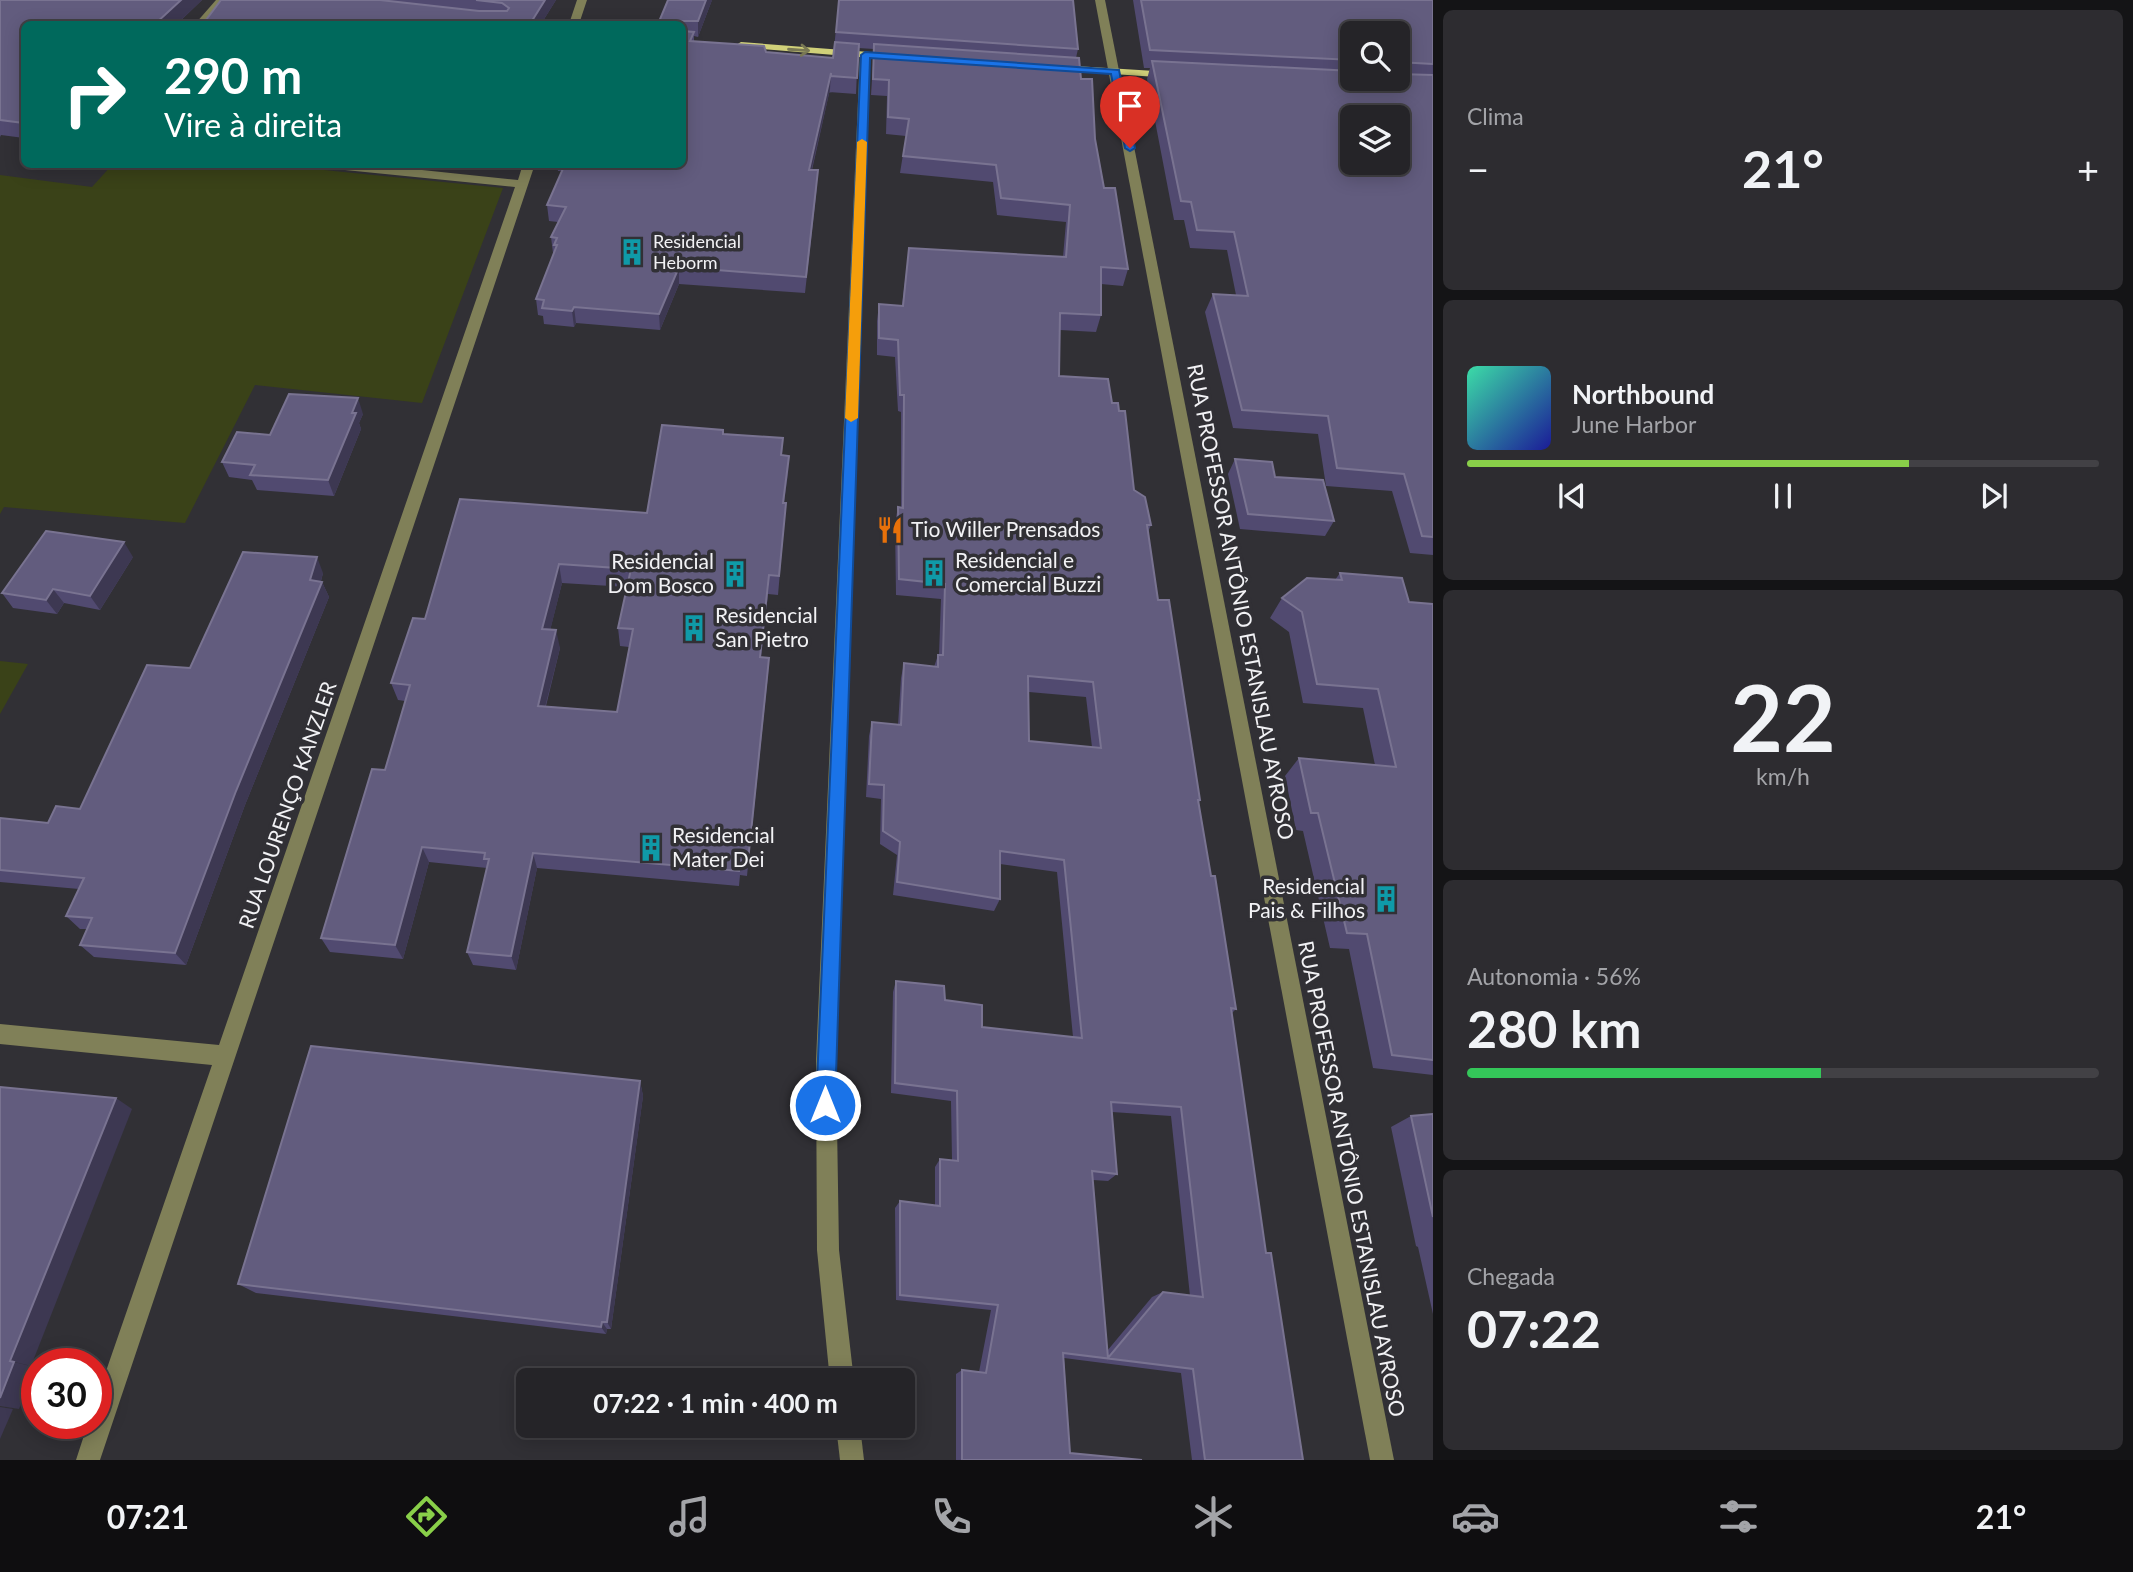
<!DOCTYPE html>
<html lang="pt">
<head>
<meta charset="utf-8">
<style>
  body { margin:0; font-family:Lato,sans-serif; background:#2d2c30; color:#f1f3f6; height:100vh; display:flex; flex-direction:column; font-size:26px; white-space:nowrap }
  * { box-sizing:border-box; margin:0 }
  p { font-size:23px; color:#a3a4a8 }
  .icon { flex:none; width:38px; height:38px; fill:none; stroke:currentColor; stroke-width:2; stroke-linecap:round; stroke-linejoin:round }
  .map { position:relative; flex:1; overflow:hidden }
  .panel { display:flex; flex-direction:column; gap:10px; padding:10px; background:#141416; width:700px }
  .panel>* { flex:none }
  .top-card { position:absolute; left:21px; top:21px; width:665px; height:147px; border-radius:10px; box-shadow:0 4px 18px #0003,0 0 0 2px #424145; background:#00695c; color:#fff; overflow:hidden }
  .fabs { position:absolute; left:1340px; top:21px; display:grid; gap:14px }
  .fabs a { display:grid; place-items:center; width:70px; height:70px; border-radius:10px; background:#252428; box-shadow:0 4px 18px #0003,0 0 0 2px #424145; font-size:35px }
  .speed { position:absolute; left:21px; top:1348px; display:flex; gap:14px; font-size:35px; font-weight:700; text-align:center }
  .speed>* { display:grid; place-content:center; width:91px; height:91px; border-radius:50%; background:#252428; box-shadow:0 4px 18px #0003,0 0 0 2px #424145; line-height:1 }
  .speed .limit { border:10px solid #d22; background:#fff; color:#111 }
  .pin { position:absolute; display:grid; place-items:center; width:60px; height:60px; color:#fff; margin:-72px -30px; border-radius:50% 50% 50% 0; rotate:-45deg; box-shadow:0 0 7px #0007 }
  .pin .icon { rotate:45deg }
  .me { position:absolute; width:77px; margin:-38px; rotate:0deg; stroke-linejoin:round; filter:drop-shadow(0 0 5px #0008) }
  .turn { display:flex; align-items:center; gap:24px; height:147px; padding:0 28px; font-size:32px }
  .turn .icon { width:91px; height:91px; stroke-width:2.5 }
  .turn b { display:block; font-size:49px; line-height:60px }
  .big { font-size:52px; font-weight:700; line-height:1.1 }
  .panel .widget { flex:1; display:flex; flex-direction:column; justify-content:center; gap:10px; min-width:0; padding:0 24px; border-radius:10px; background:#2d2c30 }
  .panel .dial { align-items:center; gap:0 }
  .dial b { font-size:91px; line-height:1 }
  .song { display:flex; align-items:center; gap:21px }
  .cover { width:84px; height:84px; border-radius:10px; background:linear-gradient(135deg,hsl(160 70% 55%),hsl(240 70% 35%)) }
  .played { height:7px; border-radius:4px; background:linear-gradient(90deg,#89cf49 70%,#424145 70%) }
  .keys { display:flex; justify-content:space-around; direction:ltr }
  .heat { display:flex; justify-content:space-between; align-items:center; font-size:38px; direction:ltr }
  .charge { height:10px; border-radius:5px; background:linear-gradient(90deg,#34c759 56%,#424145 0) }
  .trip { position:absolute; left:516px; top:1368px; width:399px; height:70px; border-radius:10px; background:#252428; box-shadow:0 4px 18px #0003,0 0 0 2px #424145; font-weight:700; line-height:70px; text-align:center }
  .dock { display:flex; height:112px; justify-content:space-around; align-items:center; background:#0f0e10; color:#a3a4a8 }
  .dock .icon { width:49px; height:49px }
  .dock .active { color:#89cf49 }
  .dock b { font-size:32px; color:#f1f3f6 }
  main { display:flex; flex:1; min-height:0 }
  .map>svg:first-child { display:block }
  .green { fill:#3a4218 }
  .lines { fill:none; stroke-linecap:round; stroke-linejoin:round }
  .minor { fill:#808058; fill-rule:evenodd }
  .major { fill:#d0d079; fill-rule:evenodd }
  .wall { fill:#514a70; fill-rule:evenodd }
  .shaded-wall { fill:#3d3852 }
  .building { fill:#625c7e; stroke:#797391; stroke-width:2; fill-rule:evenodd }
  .oneway { stroke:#797854 }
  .route { fill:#1a73e8; stroke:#114b97; stroke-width:2 }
  .slow { fill:#f59e0b }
  .labels { text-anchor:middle; stroke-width:7; stroke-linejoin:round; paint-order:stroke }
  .far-poi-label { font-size:18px; fill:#f2f2f5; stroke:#313035; text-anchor:start }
  .poi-label { font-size:21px; fill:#f2f2f5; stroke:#313035; text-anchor:start }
  .street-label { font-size:21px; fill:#f2f2f5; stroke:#313035 }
</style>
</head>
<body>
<main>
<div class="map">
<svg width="1433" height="1460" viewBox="0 0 1433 1460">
  <rect width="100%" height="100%" fill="#313035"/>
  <g class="green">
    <polygon points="274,165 503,188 422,403 255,385 185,523 4,507 0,514 0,175 92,187 112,165"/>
    <polygon points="0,661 28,664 0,714"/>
  </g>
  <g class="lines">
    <g class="minor">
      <polygon points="216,0 226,0 205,24 195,24"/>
      <polygon points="577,0 587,0 579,24 569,24"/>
      <polygon points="1095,0 1105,0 1394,1460 1370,1460"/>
      <polygon points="865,52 870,55 836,1061 839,1250 854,1381 830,1381 817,1250 816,1061 860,55"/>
      <polygon points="320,164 365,164 518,180 523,164 535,164 100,1460 76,1460 88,1423 96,1423 96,1400 212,1065 0,1044 0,1024 219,1045 515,187 325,168"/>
      <polygon points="836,1426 860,1426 864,1460 840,1460"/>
    </g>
    <g class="major">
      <polygon points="741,42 895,54 900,57 895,60 737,47 736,45"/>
      <polygon points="1059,65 1171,72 1176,75 1171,78 1055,70 1055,66"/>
    </g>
  </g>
  <g class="wall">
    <polygon points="0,0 202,0 177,24 24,24 24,138 1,135 0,137"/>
    <polygon points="221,0 556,0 541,24"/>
    <path d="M712,0L698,37L694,36V41L766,52L833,58L839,0L1078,49L1076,58L1095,139L1104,188L1128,269L1123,286L1101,284V315L1096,332L1060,330L1059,376L1112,403L1119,411L1134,490L1151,525L1148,532L1158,600L1200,800L1199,803L1211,876L1236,1009L1232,1013L1266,1253L1303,1460H1192L1181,1373L1064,1358L1070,1453L1142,1460H956V1374L962,1370L979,1372L991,1310L896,1300L895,1208L900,1201L935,1205V1167L940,1159L952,1160L951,1101L891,1093L893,992L896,981L945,1000L982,1027L1073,1037L1057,872L1000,864V899L994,911L893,895L897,855L880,844L881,799L866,797L869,736L872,722L898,725L901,678L904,663L934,667L938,655H939L941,599L896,595L895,523L898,507H901V412L898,411L895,357L877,355V321L879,304L902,306L909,248L1063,257L1066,222L997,215L993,182L900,173L906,136L886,134L887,96L871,95L874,49L858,48L856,94L829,92L830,89L812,170L817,186L805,293L679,284L660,330L576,323L574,327L544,324L543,316L538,315L536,299L554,253H553L551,237L558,222L549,221L547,205L562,171H558L557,164H682V24H658ZM1029,692L1086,697L1092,747L1029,741ZM1112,1112L1171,1116L1190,1296L1163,1292L1152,1297L1107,1351L1093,1180L1108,1181L1117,1174Z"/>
    <path d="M1133,0H1433V555L1410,553L1392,491L1326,486L1318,434L1233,428L1205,312L1213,294L1236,295L1227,250L1190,248L1184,220H1174L1147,79L1150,68H1144ZM1353,33H1398V79H1353Z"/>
    <polygon points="363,414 359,423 361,429 334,496 257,490 252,480 229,477 222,462 270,435"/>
    <path d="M723,434L783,438L782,455L789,456L784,503H786L778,595L768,594L761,657L769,658L768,675L747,876L740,875L739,886L537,868L516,970L473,965L467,952L487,868L429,862L403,959L330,952L321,938L385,770L405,701L398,700L391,683L425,619L647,513ZM562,583L627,587L618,628L620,646L629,647L617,712L546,706L560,648L550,630Z"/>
    <polygon points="1235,459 1334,521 1325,536 1240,529 1228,474"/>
    <polygon points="133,557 100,610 64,603 57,614 13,608 2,593"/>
    <polygon points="323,573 321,581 322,582 329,597 245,805 186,965 94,957 80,945 87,929 80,929 66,916 79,889 0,882 0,818 48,823 80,809 190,668"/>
    <polygon points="1340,573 1409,602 1433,604 1433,1075 1373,1068 1349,949 1330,948 1303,831 1296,830 1285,776 1299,758 1375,765 1363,708 1303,703 1289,632 1270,618 1282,598 1335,580"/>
    <polygon points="640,1081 643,1096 611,1329 607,1329 606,1334 256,1293 238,1284"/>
    <polygon points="1433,1114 1433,1314 1418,1247 1416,1246 1391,1127 1411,1116"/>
  </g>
  <g class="shaded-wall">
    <polygon points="181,0 202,0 177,24 155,24"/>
    <polygon points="545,0 556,0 541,24 530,24"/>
    <polygon points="706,0 712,0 698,37 698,21"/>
    <polygon points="831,73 830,89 808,185 809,170"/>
    <polygon points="679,267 679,284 660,330 659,314"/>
    <polygon points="574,307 576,323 574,327 572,311"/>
    <polygon points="358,398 363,414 359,423 361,429 334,496 328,480"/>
    <polygon points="789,456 788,475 781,522 783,503"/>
    <polygon points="124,542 133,557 100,610 90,596"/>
    <polygon points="317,557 323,573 318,592 322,582 329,597 245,805 186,965 175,953 236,791 310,580"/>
    <polygon points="559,564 562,583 546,647 542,629"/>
    <polygon points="769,575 768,594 759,674 760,657"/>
    <polygon points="53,589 64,603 57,614 46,600"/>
    <polygon points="556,630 560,648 541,723 538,706"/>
    <polygon points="769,658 768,675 747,876 748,861"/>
    <polygon points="422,847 429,862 403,959 395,945"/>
    <polygon points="533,853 537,868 516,970 511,956"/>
    <polygon points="640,1081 643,1096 611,1329 607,1322"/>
    <polygon points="116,1098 132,1109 31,1366 10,1361"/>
    <polygon points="602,1322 607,1329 606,1334 601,1327"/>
    <polygon points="14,1362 35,1367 19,1409 0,1406 0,1398"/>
    <polygon points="0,1407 13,1409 0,1439"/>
  </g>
  <g class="building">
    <polygon points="0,0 181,0 155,24 24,24 24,123 0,120"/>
    <polygon points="221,0 380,0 479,11 507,11 509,8 502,3 476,0 545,0 530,24 203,24"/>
    <polygon points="668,0 706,0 698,21 680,21 680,24 658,24"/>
    <polygon points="839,0 1073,0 1078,49 836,32"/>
    <polygon points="1141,0 1433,0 1433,64 1398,62 1398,33 1353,33 1353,60 1150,50"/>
    <polygon points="682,31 694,32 690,41 764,46 766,52 833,58 835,42 859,44 857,78 831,76 831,73 809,170 818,170 806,277 679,267 659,314 574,307 572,311 542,308 544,300 536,299 557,245 554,245 557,238 551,237 566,207 547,205 565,164 682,164"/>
    <path d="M874,44L1079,58L1081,79H1092L1095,139L1104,188H1115L1128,269L1101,267V315L1060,313L1059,376L1108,379L1112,403H1118L1119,411H1125L1134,490L1145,497L1151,525H1147L1158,600H1169L1200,800H1198L1211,876H1215L1236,1009L1231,1008L1266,1253H1271L1303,1460H1205L1193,1369L1063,1353L1070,1453L1142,1460H962V1370L986,1373L998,1305L900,1295V1201L940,1206V1159L958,1161L957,1091L895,1083L896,981L944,986L945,1000L982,1005V1027L1082,1038L1064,860L1000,851V899L897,882L900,842L883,831L884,785L869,784L872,722L901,725L904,663L938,667V655H943L945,584L899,579L898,507L903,508L904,395H900L898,340L879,338V304L903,306L909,248L1066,257L1070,205L1001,198L996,165L903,156L909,119L888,117L889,80L873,79ZM1028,676L1093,682L1101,748L1029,741ZM1111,1102L1181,1107L1203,1297L1163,1292L1108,1358L1092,1171L1117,1174Z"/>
    <path d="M1152,61L1353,71V79H1398V74L1433,75V537L1422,536L1404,474L1337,468L1328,416L1242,410L1213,294L1248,296L1234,232L1197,230L1191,202L1181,201ZM1353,117H1398V163H1353Z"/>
    <polygon points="289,394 358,398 352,413 356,413 328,480 250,475 255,465 222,462 237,432 270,435"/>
    <path d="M662,425L723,430V434L783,438L781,455L789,456L783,503H786L779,576L769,575L760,657L769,658L748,861L740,860L739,871L533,853L511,956L467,952L489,859H484L485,853L422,847L395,945L321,938L372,769L385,770L410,685L391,683L413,618L425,619L460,499L647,513ZM559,564L631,569L618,628L633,629L617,712L538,706L556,630L542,629Z"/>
    <polygon points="1235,459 1272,462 1275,477 1323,480 1334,521 1248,514"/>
    <polygon points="46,531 124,542 90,596 53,589 46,600 2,593"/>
    <polygon points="243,552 317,557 310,580 322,582 236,791 175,953 80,945 92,918 66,916 84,878 0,870 0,818 48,823 56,806 80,809 147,665 190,668"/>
    <polygon points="1340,573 1402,578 1409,602 1433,604 1433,1060 1392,1055 1367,934 1347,933 1318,813 1311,813 1299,758 1396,767 1378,689 1317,684 1302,612 1282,598 1307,578 1342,580"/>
    <polygon points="311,1046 640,1081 607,1322 602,1322 601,1327 238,1284"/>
    <polygon points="0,1087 116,1098 10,1361 14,1362 0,1398"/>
    <polygon points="1433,1114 1433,1217 1411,1116"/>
  </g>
  <defs><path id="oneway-shaft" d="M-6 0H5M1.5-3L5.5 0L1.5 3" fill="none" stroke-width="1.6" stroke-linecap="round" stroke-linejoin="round" transform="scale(1.75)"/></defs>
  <use class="oneway" href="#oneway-shaft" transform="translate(799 50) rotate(4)"/>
  <polygon class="route" points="865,52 1119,70 1135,148 1130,151 1125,148 1111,74 870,58 835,1105 832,1111 825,1114 818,1111 816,1105 861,55"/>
  <polygon class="slow" points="862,139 867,142 858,418 851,422 845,418 857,142"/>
  <defs>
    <symbol id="building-bare" viewBox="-9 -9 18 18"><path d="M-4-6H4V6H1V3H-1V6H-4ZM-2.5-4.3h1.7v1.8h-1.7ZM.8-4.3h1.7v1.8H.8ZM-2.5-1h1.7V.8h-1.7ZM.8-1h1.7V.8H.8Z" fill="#0f9aa8" stroke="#313035" stroke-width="2.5" paint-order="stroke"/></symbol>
    <symbol id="restaurant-bare" viewBox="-9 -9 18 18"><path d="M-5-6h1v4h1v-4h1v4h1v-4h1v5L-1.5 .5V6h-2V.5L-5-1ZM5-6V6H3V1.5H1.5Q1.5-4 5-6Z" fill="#e8710a" stroke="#313035" stroke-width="2.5" paint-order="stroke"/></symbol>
  </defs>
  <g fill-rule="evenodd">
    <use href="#building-bare" x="613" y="233" width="38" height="38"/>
    <use href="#restaurant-bare" x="871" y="511" width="38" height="38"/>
    <use href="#building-bare" x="915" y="554" width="38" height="38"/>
    <use href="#building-bare" x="716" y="555" width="38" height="38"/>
    <use href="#building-bare" x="675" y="609" width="38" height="38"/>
    <use href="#building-bare" x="632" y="829" width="38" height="38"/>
    <use href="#building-bare" x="1367" y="880" width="38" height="38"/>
  </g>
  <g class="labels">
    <g class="far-poi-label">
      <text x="653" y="248">Residencial<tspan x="653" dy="21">Heborm</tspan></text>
    </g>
    <g class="poi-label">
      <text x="911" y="537">Tio Willer Prensados</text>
      <text x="955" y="568">Residencial e<tspan x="955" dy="24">Comercial Buzzi</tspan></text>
      <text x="714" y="569" text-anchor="end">Residencial<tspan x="714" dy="24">Dom Bosco</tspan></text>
      <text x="715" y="623">Residencial<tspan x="715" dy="24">San Pietro</tspan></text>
      <text x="672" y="843">Residencial<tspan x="672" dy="24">Mater Dei</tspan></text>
      <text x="1365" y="894" text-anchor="end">Residencial<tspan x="1365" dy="24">Pais &amp; Filhos</tspan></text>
    </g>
    <g class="street-label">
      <text transform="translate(1240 602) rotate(79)" y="7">RUA PROFESSOR ANTÔNIO ESTANISLAU AYROSO</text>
      <text transform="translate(288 805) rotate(-71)" y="7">RUA LOURENÇO KANZLER</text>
      <text transform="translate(1351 1179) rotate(79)" y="7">RUA PROFESSOR ANTÔNIO ESTANISLAU AYROSO</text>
    </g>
  </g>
</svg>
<div class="fabs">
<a><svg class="icon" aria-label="search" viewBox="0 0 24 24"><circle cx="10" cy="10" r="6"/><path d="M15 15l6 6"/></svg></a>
<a><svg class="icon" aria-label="layers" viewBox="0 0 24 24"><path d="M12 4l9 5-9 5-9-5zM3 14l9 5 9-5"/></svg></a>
</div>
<div class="speed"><div class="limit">30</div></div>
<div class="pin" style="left:1130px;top:148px;background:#d93025"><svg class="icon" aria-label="arrive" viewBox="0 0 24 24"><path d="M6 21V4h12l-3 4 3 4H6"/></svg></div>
<svg class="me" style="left:825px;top:1105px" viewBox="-20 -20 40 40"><circle r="17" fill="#1a73e8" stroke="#fff" stroke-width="3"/><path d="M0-11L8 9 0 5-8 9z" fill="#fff"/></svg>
<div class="trip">07:22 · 1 min · 400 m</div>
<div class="top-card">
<div class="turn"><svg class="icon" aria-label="right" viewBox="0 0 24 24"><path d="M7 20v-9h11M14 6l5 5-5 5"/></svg><div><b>290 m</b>Vire à direita</div></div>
</div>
</div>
<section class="panel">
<div class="widget"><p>Clima</p>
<div class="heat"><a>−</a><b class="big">21°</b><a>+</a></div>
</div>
<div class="widget">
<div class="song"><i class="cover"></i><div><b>Northbound</b><p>June Harbor</p></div></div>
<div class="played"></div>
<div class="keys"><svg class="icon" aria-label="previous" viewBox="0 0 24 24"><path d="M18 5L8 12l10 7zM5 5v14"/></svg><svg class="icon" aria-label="pause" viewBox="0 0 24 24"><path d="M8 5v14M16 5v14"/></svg><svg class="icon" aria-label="next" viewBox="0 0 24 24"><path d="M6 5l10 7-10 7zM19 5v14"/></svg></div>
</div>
<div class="widget dial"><b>22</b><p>km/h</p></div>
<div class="widget"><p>Autonomia · 56%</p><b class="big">280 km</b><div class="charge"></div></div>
<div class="widget"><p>Chegada</p><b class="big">07:22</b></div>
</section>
</main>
<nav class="dock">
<b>07:21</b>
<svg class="icon active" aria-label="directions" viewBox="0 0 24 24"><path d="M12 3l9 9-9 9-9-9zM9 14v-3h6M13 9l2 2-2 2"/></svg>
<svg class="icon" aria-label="music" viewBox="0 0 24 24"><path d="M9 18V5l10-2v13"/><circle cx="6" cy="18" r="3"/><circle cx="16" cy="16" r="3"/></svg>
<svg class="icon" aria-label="phone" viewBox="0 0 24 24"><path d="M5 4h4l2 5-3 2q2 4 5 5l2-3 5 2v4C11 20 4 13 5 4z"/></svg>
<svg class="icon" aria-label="climate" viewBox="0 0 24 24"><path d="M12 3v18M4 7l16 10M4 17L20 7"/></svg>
<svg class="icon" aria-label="car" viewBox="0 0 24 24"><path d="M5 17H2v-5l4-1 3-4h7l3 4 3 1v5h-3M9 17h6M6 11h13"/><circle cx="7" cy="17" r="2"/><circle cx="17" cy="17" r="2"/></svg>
<svg class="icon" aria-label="filters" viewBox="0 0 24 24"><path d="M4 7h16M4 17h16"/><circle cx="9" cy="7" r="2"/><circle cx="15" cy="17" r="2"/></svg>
<b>21°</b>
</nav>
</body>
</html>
